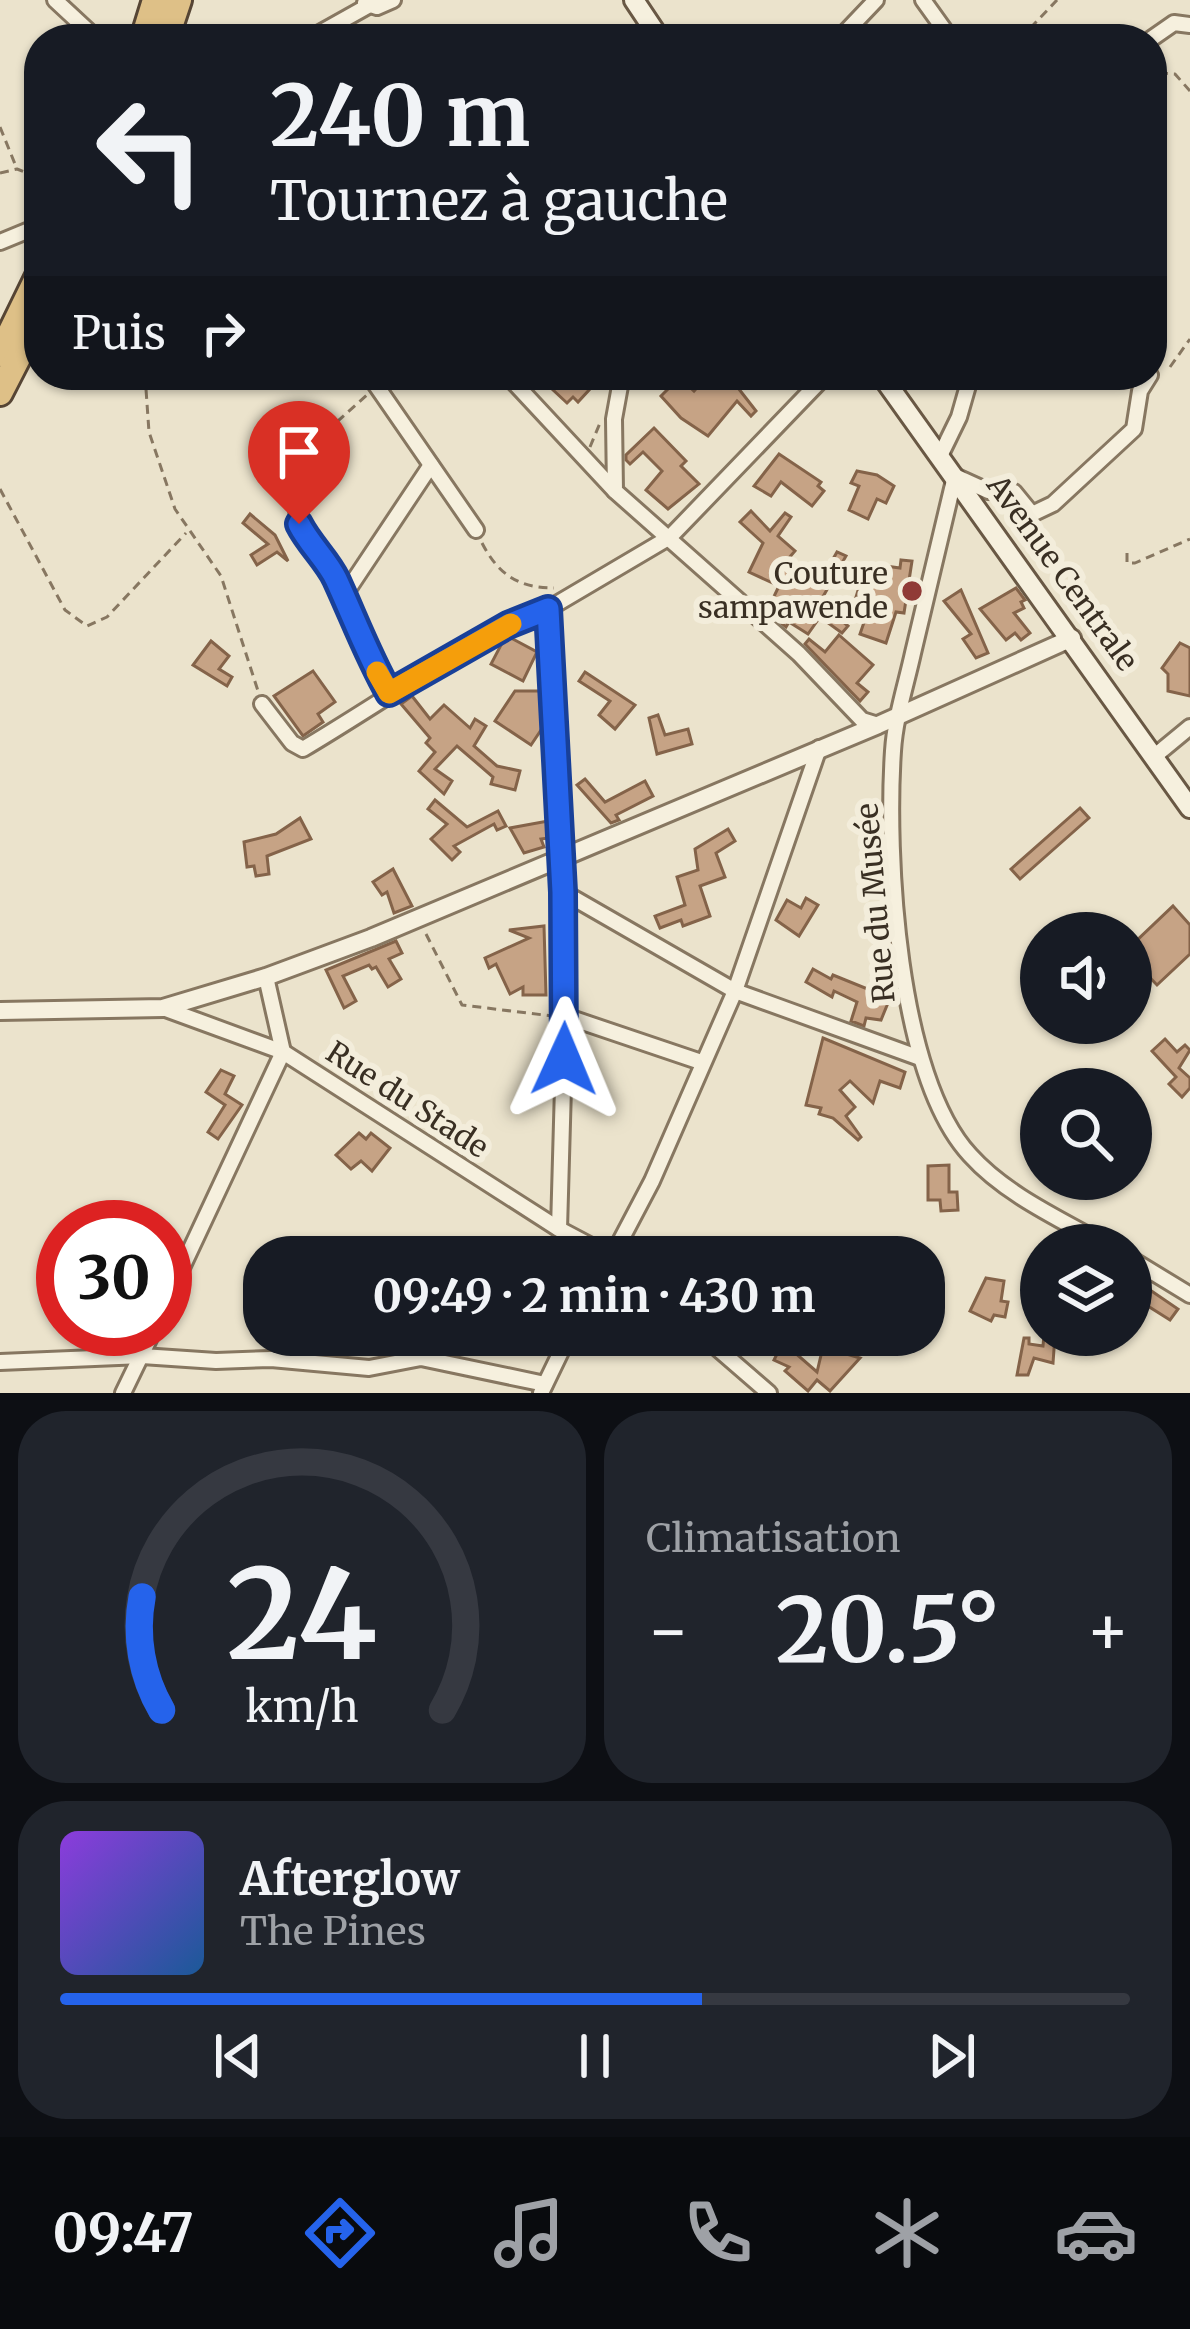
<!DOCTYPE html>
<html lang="fr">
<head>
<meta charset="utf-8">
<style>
  body { margin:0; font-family:Merriweather,serif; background:#20242c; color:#f1f3f6; height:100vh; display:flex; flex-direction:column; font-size:45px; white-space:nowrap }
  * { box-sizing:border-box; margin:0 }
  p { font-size:39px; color:#9ea1a6 }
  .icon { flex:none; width:66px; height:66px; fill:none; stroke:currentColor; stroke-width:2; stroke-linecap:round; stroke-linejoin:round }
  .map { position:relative; height:1393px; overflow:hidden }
  .drawer { display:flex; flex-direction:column; gap:18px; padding:18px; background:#0d0f14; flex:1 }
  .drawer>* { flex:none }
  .guide { position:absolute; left:24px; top:24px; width:1143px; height:366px; border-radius:48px; box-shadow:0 3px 9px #0004; background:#171b24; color:#f1f3f6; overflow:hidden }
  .fabs { position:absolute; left:1020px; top:912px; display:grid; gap:24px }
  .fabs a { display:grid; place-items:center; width:132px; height:132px; border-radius:50%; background:#171b24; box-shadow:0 3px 9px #0004; font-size:60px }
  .speed { position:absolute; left:36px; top:1200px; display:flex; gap:24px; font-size:60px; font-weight:700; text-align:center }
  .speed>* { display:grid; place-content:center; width:156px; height:156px; border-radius:50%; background:#171b24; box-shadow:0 3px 9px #0004; line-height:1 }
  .speed .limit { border:18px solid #d22; background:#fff; color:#111 }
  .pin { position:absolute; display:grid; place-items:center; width:102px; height:102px; color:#fff; margin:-123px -51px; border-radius:50% 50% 50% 0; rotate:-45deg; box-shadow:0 0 12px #0007 }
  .pin .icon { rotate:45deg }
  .me { position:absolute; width:132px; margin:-66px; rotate:1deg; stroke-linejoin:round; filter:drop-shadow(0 0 9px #0008) }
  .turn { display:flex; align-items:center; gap:42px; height:252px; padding:0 48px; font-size:54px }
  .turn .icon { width:156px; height:156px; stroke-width:2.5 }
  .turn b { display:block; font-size:84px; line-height:102px }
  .then { display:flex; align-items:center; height:114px; padding:0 48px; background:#0003; gap:24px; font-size:45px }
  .big { font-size:90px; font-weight:700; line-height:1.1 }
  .drawer .card { flex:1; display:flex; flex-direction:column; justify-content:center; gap:18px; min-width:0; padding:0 42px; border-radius:48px; background:#20242c }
  .drawer .dial { align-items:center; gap:0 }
  .dial svg { height:312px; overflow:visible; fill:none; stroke:#363941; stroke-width:7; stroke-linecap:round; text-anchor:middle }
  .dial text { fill:#f1f3f6; stroke:none }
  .song { display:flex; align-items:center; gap:36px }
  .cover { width:144px; height:144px; border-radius:18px; background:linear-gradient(135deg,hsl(270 70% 55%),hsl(210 70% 35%)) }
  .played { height:12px; border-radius:6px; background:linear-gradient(90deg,#2563eb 60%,#363941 60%) }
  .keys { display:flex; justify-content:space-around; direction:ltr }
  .heat { display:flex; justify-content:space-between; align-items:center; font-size:66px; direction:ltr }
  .drawer .tiles { flex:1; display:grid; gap:18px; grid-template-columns:1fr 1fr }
  .card:last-child { grid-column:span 2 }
  .trip { position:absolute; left:243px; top:1236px; width:702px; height:120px; border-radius:48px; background:#171b24; box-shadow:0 3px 9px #0004; font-weight:700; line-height:120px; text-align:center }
  .dock { display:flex; height:192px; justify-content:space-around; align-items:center; background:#090b0e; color:#9ea1a6 }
  .dock .icon { width:84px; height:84px }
  .dock .current { color:#2563eb }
  .dock b { font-size:54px; color:#f1f3f6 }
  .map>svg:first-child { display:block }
  .building { fill:#c6a385; stroke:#846349; stroke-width:3 }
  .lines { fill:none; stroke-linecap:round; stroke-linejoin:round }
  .minor-casing { stroke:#877761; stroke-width:20 }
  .tertiary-casing { stroke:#877761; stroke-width:22 }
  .secondary-casing { stroke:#695844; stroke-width:24 }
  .trunk-casing { stroke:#564534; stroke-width:30 }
  .path { stroke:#877761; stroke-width:3; stroke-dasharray:9 6; stroke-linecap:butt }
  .minor { stroke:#f6f0de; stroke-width:14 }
  .tertiary { stroke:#f6f0de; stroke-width:16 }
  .secondary { stroke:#f6f0de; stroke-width:18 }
  .trunk { stroke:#dec087; stroke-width:24 }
  .route-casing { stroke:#184099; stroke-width:30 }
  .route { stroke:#2563eb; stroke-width:21 }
  .slow { stroke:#f59e0b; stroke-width:21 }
  .poi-dot { fill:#903a36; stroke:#f3eddb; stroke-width:4.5 }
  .labels { text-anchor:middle; stroke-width:12; stroke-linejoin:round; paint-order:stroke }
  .street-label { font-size:30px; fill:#392f23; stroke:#f3eddb }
  .poi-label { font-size:30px; fill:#392f23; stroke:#f3eddb; text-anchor:end }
</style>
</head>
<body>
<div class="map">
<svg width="1190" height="1393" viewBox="0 0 1190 1393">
  <rect width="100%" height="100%" fill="#ebe3cc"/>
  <g class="building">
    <polygon points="537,375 572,375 589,390 578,402 573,397 567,403"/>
    <polygon points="667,375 677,375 694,391 703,381 709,385 718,375 728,375 756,411 751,416 737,401 708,436 681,418 661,396 668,389 660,381"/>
    <polygon points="654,428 686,461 681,466 699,484 668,509 646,490 662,471 643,452 630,464 626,460 626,455"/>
    <polygon points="779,454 821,482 818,486 824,491 812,506 781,482 771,496 754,486"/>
    <polygon points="857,471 877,475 894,486 886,503 877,499 868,519 849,510 859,486 851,483"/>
    <polygon points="751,511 770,531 785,513 791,517 778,536 795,551 788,559 821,580 837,552 846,556 820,602 848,626 842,633 820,617 808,634 789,622 786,627 767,611 779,586 749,572 763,543 740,522"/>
    <polygon points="250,514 275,535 288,561 277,552 257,565 251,555 268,544 243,523"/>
    <polygon points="901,560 912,561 904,613 896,612 886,643 860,634 870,605 856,597 865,568 877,572 878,565 900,568"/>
    <polygon points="1016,588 1025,600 1021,602 1024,608 1014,613 1030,633 1021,640 1015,633 1006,640 980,609"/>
    <polygon points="961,590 988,653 976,658 963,639 971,634 944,601"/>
    <polygon points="839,635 873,665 857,683 868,692 860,701 805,644 809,639 825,652"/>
    <polygon points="511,638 537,652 523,681 491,664 502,643"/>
    <polygon points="211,641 229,656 219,669 232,677 227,686 193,665"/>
    <polygon points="1180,643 1190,648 1190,696 1168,691 1168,674 1162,668"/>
    <polygon points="313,671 335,702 318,714 323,722 303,736 274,696"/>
    <polygon points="585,672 635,705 615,729 599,715 610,701 579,681"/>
    <polygon points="515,691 541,691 543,727 531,745 495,721"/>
    <polygon points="412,696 430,719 444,705 470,728 475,719 486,726 474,746 497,766 520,771 515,790 491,784 493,777 457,746 435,769 452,781 444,794 419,771 435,752 426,743 430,738 401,704"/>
    <polygon points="658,715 665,735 688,729 692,744 657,754 649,718"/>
    <polygon points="585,779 605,802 645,781 653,796 616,815 619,820 611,823 577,785"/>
    <polygon points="435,800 467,827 498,811 506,826 497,830 494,824 454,846 460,852 452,860 431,839 447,824 428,809"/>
    <polygon points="1080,808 1089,818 1020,879 1011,869"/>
    <polygon points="300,818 311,839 267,856 269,874 256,876 254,866 247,867 244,842 276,834"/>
    <polygon points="548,821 549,838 541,839 544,847 524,853 510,828"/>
    <polygon points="728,829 735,841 716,853 725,877 700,886 710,916 683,926 681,920 660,928 655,916 685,905 677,877 698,870 695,849"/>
    <polygon points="393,869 412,906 394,913 387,892 382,895 373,882"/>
    <polygon points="806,898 818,905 799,936 776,920 787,900 801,908"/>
    <polygon points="1173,906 1190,925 1190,954 1157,985 1131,958 1131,946"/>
    <polygon points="544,926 546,995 523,995 523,987 510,994 496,964 489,968 485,958 529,938 509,930"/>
    <polygon points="396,941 402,953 389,959 401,979 388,987 376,967 372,969 369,965 343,976 356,1001 344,1008 326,970"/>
    <polygon points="813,969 831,979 833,975 890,998 881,1020 866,1018 864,1026 851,1021 857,1002 834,991 832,997 806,982"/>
    <polygon points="823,1038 905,1072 900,1088 880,1081 873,1103 850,1081 840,1090 855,1107 846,1116 861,1137 858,1140 833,1118 819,1114 821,1108 806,1105"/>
    <polygon points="1165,1039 1177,1052 1185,1045 1190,1050 1179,1068 1190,1078 1190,1088 1182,1097 1169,1084 1176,1077 1152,1051"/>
    <polygon points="221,1070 234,1076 225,1094 242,1105 218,1139 208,1132 225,1105 206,1092"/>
    <polygon points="359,1133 366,1139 371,1133 390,1148 372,1171 361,1161 351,1169 336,1155"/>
    <polygon points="949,1165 949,1192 957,1192 958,1210 941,1211 940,1200 928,1200 928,1166"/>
    <polygon points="986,1278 1004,1281 1001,1301 1008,1302 1005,1317 994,1315 991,1321 970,1311"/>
    <polygon points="1150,1290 1178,1309 1170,1320 1143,1303 1143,1317 1131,1318 1131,1295 1143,1300"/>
    <polygon points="1044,1335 1055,1335 1053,1363 1034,1358 1028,1375 1017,1375 1024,1338 1029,1338 1029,1344 1043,1346"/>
    <polygon points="783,1342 796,1349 794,1352 817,1372 823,1347 860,1358 830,1391 817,1380 808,1391 785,1371 789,1367 774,1360"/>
  </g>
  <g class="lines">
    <defs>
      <g id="minor">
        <polyline points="55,0 97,39"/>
        <polyline points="923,0 951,39"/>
        <polyline points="365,3 377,7 393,0"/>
        <polyline points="309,39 368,6"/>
        <polyline points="839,39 876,0"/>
        <polyline points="1151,39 1174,23 1190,25"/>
        <polyline points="0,242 39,226"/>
        <polyline points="369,375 476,530"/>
        <polyline points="507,375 615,491"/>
        <polyline points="622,375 614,419 615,491 799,654 862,720 878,725"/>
        <polyline points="940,456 959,417 971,375"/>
        <polyline points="295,496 299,524 311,546 334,574 368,657 389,693"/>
        <polyline points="343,597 431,465"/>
        <path d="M262,704L292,743L303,749C384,701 460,645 548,609"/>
        <polyline points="1156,755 1190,727"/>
        <polyline points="563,892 735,991 920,1058"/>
        <polyline points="163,1008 283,1052 559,1229 612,1257"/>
        <polyline points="565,1016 701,1062"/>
        <polyline points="559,1229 565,1016 563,892 548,609 670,537 826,375"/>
        <path d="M1106,1245C1060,1219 1006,1195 970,1155C897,1076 886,855 893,751C895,718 906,685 913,653C927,594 941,535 955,476L988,491L1014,492L1032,514L1053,504L1134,429L1140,391L1150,375"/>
        <polyline points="612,1257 652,1181 735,991 819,748"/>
        <polyline points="1131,1259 1190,1295"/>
        <polyline points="165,1304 283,1052 266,977"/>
        <polyline points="702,1335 769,1393"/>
        <polyline points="0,1362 142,1356 216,1361 271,1359 369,1368 421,1358 545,1384"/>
        <polyline points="123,1393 154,1329"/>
        <polyline points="541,1393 569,1335"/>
      </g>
      <polyline id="tertiary" points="0,1011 163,1008 266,977 371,938 878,725 1072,638"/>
      <g id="secondary">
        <polyline points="634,0 660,39"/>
        <polyline points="881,375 1190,808"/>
      </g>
      <g id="trunk">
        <polyline points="143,39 155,0"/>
        <polyline points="166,39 179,0"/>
        <polyline points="0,354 39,274"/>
        <polyline points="0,393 39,317"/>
      </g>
    </defs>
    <use href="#minor" class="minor-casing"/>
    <use href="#tertiary" class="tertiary-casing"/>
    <use href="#secondary" class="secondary-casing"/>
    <use href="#trunk" class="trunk-casing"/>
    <g class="path">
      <polyline points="1020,39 1057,0"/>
      <polyline points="1152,59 1160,73 1175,74 1190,91"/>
      <polyline points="0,127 17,169"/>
      <polyline points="0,173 17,169 39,178"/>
      <polyline points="1170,367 1190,339"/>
      <polyline points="145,375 149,432 175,509 221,576 258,691"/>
      <polyline points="590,447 600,423"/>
      <polyline points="300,486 328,430 368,394"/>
      <polyline points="0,489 65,610 87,626 107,617 186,533"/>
      <path d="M482,543C498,574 518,588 554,588"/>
      <polyline points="1127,553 1127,563 1135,563 1190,539"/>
      <polyline points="426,934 462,1005 552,1016"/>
    </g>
    <use href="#minor" class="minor"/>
    <use href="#tertiary" class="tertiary"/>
    <use href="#secondary" class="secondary"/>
    <use href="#trunk" class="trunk"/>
  </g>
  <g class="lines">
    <defs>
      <path id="route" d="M299,524C309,544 327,560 336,579C354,618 368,656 389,693L508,625L548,609L563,892L564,1059"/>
    </defs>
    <use href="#route" class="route-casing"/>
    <use href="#route" class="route"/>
    <polyline class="slow" points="377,672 389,693 511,624"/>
  </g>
  <circle class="poi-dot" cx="912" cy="591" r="12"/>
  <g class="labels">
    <g class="street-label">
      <text transform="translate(1062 573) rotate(54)" y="10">Avenue Centrale</text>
      <text transform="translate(876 903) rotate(-95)" y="10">Rue du Musée</text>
      <text transform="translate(407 1100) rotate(33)" y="10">Rue du Stade</text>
    </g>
    <g class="poi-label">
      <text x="888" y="584">Couture<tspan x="888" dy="34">sampawende</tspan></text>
    </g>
  </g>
</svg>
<div class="fabs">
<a><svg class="icon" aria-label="sound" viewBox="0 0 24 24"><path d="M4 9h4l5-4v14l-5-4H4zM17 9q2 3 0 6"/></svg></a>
<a><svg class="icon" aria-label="search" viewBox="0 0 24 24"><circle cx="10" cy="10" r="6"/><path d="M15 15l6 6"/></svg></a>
<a><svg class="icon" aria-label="layers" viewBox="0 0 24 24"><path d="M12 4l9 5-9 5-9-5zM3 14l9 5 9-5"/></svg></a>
</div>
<div class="speed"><div class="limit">30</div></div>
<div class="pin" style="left:299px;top:524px;background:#d93025"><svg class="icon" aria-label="arrive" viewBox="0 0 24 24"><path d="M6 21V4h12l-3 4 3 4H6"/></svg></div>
<svg class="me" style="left:564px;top:1059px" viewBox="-20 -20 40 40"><path d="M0-17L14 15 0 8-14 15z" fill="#2563eb" stroke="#fff" stroke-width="4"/></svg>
<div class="trip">09:49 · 2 min · 430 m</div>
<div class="guide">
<div class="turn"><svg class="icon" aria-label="left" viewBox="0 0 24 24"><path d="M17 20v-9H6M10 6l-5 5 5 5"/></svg><div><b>240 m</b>Tournez à gauche</div></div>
<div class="then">Puis<svg class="icon" aria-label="right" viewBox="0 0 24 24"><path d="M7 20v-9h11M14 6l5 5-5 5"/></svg></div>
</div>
</div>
<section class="drawer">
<div class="tiles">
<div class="card dial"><svg viewBox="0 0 100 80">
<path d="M14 69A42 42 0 1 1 86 69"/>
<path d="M14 69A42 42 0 0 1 9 40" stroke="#2563eb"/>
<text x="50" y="56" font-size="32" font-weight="700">24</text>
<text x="50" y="72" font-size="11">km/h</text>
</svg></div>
<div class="card"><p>Climatisation</p>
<div class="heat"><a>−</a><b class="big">20.5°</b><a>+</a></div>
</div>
<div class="card">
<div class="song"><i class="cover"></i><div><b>Afterglow</b><p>The Pines</p></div></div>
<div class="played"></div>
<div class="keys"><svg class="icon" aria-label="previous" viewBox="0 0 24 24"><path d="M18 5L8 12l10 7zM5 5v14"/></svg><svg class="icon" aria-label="pause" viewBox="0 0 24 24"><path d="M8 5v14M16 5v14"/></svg><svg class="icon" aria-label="next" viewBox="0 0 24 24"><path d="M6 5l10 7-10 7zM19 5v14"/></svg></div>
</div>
</div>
</section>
<nav class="dock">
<b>09:47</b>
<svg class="icon current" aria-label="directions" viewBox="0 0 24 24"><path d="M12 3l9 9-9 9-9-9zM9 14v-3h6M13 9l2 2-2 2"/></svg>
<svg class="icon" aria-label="music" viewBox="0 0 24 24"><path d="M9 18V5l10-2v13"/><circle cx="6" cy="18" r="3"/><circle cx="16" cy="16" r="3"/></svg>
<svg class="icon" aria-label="phone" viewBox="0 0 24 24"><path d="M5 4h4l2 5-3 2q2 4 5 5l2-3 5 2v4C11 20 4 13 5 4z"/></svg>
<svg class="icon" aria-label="climate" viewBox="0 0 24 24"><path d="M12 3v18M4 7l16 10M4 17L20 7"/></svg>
<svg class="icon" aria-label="car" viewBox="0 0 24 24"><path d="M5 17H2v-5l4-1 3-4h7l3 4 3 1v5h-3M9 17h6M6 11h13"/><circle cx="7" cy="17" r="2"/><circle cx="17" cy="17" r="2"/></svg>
</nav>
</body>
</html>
